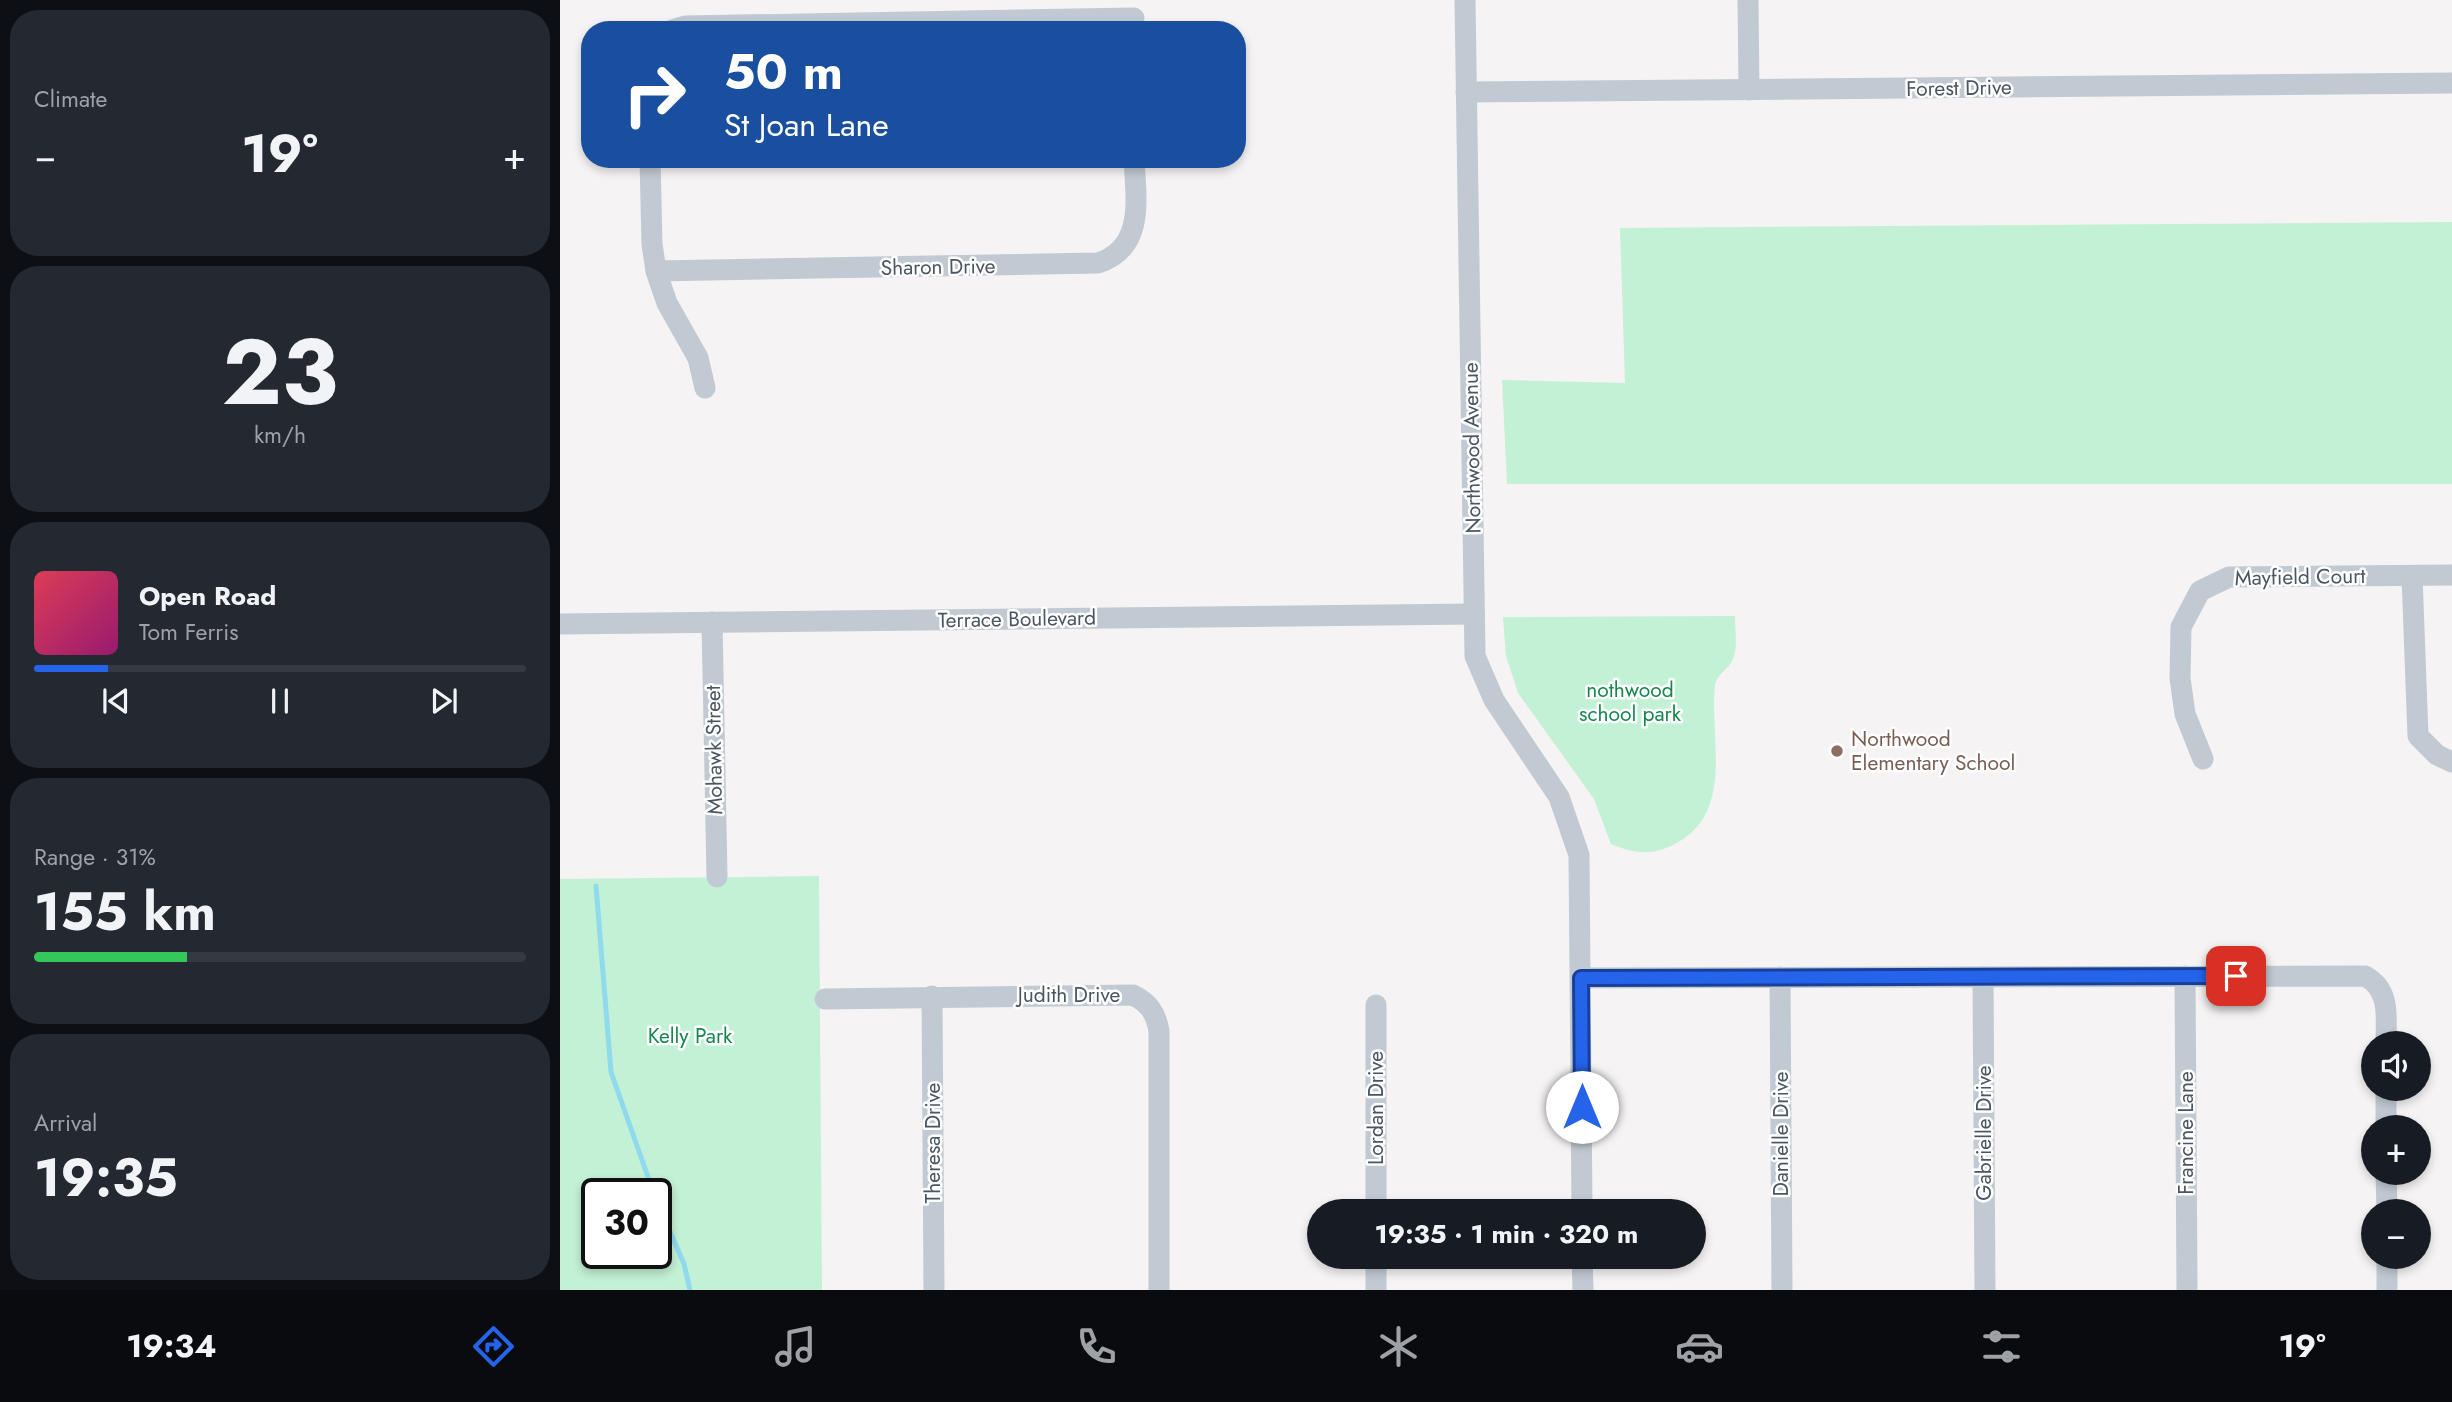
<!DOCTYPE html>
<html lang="en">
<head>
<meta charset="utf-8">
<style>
  body { margin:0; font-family:Jost,sans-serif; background:#242831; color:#f1f3f6; height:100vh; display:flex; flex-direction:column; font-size:26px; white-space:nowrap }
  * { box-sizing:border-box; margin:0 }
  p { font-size:23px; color:#9ea1a6 }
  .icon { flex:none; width:38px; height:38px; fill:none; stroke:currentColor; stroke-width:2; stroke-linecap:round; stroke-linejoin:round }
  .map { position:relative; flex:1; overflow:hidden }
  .side { display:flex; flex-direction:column; gap:10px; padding:10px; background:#0d0f14; width:560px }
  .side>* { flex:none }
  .banner { position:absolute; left:21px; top:21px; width:665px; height:147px; border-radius:28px; box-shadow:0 4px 10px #0003; background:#1a4fa0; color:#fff; overflow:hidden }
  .tools { position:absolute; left:1801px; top:1031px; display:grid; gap:14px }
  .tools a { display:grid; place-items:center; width:70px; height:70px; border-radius:50%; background:#171b24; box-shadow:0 4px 10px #0003; font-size:35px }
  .speed { position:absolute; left:21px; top:1178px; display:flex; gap:14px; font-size:35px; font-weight:700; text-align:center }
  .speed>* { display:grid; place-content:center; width:91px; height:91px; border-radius:50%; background:#171b24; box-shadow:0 4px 10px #0003; line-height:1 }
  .speed .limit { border:4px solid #111; border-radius:10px; background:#fff; color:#111 }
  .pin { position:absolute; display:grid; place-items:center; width:60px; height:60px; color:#fff; margin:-30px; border-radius:14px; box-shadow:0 4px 10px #0006 }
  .me { position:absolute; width:77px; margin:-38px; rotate:0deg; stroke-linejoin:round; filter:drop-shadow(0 0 5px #0008) }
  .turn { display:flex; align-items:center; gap:24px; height:147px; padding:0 28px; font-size:32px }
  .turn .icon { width:91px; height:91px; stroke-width:2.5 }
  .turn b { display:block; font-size:49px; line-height:60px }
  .big { font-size:52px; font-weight:700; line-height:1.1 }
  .side .tile { flex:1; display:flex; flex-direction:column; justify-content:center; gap:10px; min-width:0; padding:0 24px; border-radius:28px; background:#242831 }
  .side .dial { align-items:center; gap:0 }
  .dial b { font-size:91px; line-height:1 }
  .song { display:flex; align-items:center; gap:21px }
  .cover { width:84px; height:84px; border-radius:10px; background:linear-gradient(135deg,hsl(350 70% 55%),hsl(320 70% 35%)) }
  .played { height:7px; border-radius:4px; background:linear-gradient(90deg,#2563eb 15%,#363941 15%) }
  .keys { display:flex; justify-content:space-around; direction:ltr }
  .heat { display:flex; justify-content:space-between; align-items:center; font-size:38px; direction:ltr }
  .charge { height:10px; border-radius:5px; background:linear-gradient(90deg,#34c759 31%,#363941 0) }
  .trip { position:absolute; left:747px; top:1199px; width:399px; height:70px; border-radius:35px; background:#171b24; box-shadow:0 4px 10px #0003; font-weight:700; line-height:70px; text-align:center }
  .menu { display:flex; height:112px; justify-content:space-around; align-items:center; background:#090b0e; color:#9ea1a6 }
  .menu .icon { width:49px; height:49px }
  .menu .current { color:#2563eb }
  .menu b { font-size:32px; color:#f1f3f6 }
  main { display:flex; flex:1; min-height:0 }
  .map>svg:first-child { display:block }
  .green { fill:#c3f1d5; fill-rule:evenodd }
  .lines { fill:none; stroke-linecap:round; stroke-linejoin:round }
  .stream { stroke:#90daee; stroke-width:5 }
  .minor { stroke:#c1cad2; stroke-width:21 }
  .route-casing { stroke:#184099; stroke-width:18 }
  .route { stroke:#2563eb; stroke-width:12 }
  .education-dot { fill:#8d6e63; stroke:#fff; stroke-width:2.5 }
  .labels { text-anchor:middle; stroke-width:5; stroke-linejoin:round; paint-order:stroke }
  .street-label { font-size:21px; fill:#4a5661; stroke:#fff }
  .park-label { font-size:21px; fill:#17864f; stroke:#fff }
  .education-label { font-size:21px; fill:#785e54; stroke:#fff; text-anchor:start }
</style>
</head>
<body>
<main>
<section class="side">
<div class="tile"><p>Climate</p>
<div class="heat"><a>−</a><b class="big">19°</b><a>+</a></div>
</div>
<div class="tile dial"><b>23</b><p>km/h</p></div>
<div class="tile">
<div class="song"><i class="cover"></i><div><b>Open Road</b><p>Tom Ferris</p></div></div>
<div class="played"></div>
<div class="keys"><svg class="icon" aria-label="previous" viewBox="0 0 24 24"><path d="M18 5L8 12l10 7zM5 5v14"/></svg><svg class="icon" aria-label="pause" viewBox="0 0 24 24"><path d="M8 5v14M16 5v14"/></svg><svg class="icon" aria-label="next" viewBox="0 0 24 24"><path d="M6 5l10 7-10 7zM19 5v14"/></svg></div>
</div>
<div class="tile"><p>Range · 31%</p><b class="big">155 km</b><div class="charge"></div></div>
<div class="tile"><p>Arrival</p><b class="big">19:35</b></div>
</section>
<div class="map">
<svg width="1892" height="1290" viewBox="0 0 1892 1290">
  <rect width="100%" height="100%" fill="#f5f3f3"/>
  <g class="green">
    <polygon points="1892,222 1892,484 947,484 942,380 1065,383 1060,228"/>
    <path d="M1175,616C1175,629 1178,647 1173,659C1169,669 1156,675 1155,685C1149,740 1176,814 1113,845C1090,856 1073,853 1051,844L1034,799L958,693L946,656L943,617Z"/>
    <path d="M259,876L262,1290H0V879ZM37,1194H96V1253H37Z"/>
  </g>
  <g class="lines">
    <g class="stream">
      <polyline points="36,886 51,1072 94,1194"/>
      <polyline points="96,1199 124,1264 130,1290"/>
    </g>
    <g class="minor">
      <polyline points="905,0 915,656 934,700 999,797 1019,855 1022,1211"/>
      <polyline points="1188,0 1189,90"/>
      <polyline points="112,30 125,26 574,18"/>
      <polyline points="906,92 1892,83"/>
      <polyline points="90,159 92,244 96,271 107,303 138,358 145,388"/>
      <path d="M96,271L538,263C585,248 576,199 574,159"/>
      <polyline points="1852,576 1858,736 1877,755 1892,762"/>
      <polyline points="152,622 157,877"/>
      <polyline points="0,624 914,614"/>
      <polyline points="1643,759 1625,714 1620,678 1621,627 1640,591 1669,577 1892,575"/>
      <polyline points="1625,976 1627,1290"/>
      <polyline points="1220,977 1222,1290"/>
      <polyline points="1423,977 1425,1290"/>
      <path d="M1021,978L1805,976C1831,990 1826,1017 1826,1043"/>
      <polyline points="372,996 374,1290"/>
      <path d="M265,999L573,995C589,1003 596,1013 599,1031V1290"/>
      <polyline points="1826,1088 1826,1127"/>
      <polyline points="1826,1172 1827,1211"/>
      <polyline points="816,1211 816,1005"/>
      <polyline points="1022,1256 1023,1290"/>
      <polyline points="1827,1256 1827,1290"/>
      <polyline points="816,1290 816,1256"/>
    </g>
  </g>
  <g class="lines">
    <defs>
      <polyline id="route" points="1022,1107 1021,978 1676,976"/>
    </defs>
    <use href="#route" class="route-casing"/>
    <use href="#route" class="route"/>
  </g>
  <circle class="education-dot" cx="1277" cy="751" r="7"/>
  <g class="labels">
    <g class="street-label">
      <text transform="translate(1399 88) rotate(-1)" y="7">Forest Drive</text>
      <text transform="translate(378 267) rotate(-1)" y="7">Sharon Drive</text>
      <text transform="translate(912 448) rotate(-91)" y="7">Northwood Avenue</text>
      <text transform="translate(1740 577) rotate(-1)" y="7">Mayfield Court</text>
      <text transform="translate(457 619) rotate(-1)" y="7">Terrace Boulevard</text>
      <text transform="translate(154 750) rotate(-91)" y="7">Mohawk Street</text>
      <text x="509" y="1002">Judith Drive</text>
      <text transform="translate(816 1108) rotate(-90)" y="7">Lordan Drive</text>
      <text transform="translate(1424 1133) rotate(-90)" y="7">Gabrielle Drive</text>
      <text transform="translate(1626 1133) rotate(-90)" y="7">Francine Lane</text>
      <text transform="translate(1221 1134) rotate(-90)" y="7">Danielle Drive</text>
      <text transform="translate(373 1143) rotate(-90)" y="7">Theresa Drive</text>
    </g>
    <g class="park-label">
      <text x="1070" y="697">nothwood<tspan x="1070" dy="24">school park</tspan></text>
      <text x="130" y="1043">Kelly Park</text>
    </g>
    <g class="education-label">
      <text x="1291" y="746">Northwood<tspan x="1291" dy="24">Elementary School</tspan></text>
    </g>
  </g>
</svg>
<div class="tools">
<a><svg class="icon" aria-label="sound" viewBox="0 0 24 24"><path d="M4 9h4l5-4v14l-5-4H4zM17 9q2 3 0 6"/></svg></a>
<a>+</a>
<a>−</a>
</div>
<div class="speed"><div class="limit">30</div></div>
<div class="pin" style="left:1676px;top:976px;background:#d93025"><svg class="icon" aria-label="arrive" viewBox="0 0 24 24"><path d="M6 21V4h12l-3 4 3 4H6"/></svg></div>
<svg class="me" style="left:1022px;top:1107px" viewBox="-20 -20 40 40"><circle r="19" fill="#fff"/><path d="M0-13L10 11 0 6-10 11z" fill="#2563eb"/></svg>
<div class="trip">19:35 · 1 min · 320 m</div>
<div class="banner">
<div class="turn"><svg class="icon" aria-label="right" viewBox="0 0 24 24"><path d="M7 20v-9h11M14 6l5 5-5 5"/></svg><div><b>50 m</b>St Joan Lane</div></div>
</div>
</div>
</main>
<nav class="menu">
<b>19:34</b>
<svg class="icon current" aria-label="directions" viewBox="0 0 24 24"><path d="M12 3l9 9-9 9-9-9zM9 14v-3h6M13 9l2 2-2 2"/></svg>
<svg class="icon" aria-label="music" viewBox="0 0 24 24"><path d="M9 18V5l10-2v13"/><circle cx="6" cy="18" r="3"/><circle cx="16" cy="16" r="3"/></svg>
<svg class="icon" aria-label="phone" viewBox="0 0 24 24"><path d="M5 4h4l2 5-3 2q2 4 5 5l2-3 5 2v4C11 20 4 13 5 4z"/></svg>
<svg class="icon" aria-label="climate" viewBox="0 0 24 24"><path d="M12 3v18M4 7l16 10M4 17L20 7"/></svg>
<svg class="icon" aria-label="car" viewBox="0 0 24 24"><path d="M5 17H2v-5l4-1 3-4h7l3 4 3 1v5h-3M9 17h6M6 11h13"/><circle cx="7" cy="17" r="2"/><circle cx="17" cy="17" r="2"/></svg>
<svg class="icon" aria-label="filters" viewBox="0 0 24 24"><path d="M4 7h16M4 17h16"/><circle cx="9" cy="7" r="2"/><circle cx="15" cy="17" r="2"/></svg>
<b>19°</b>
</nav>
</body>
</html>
